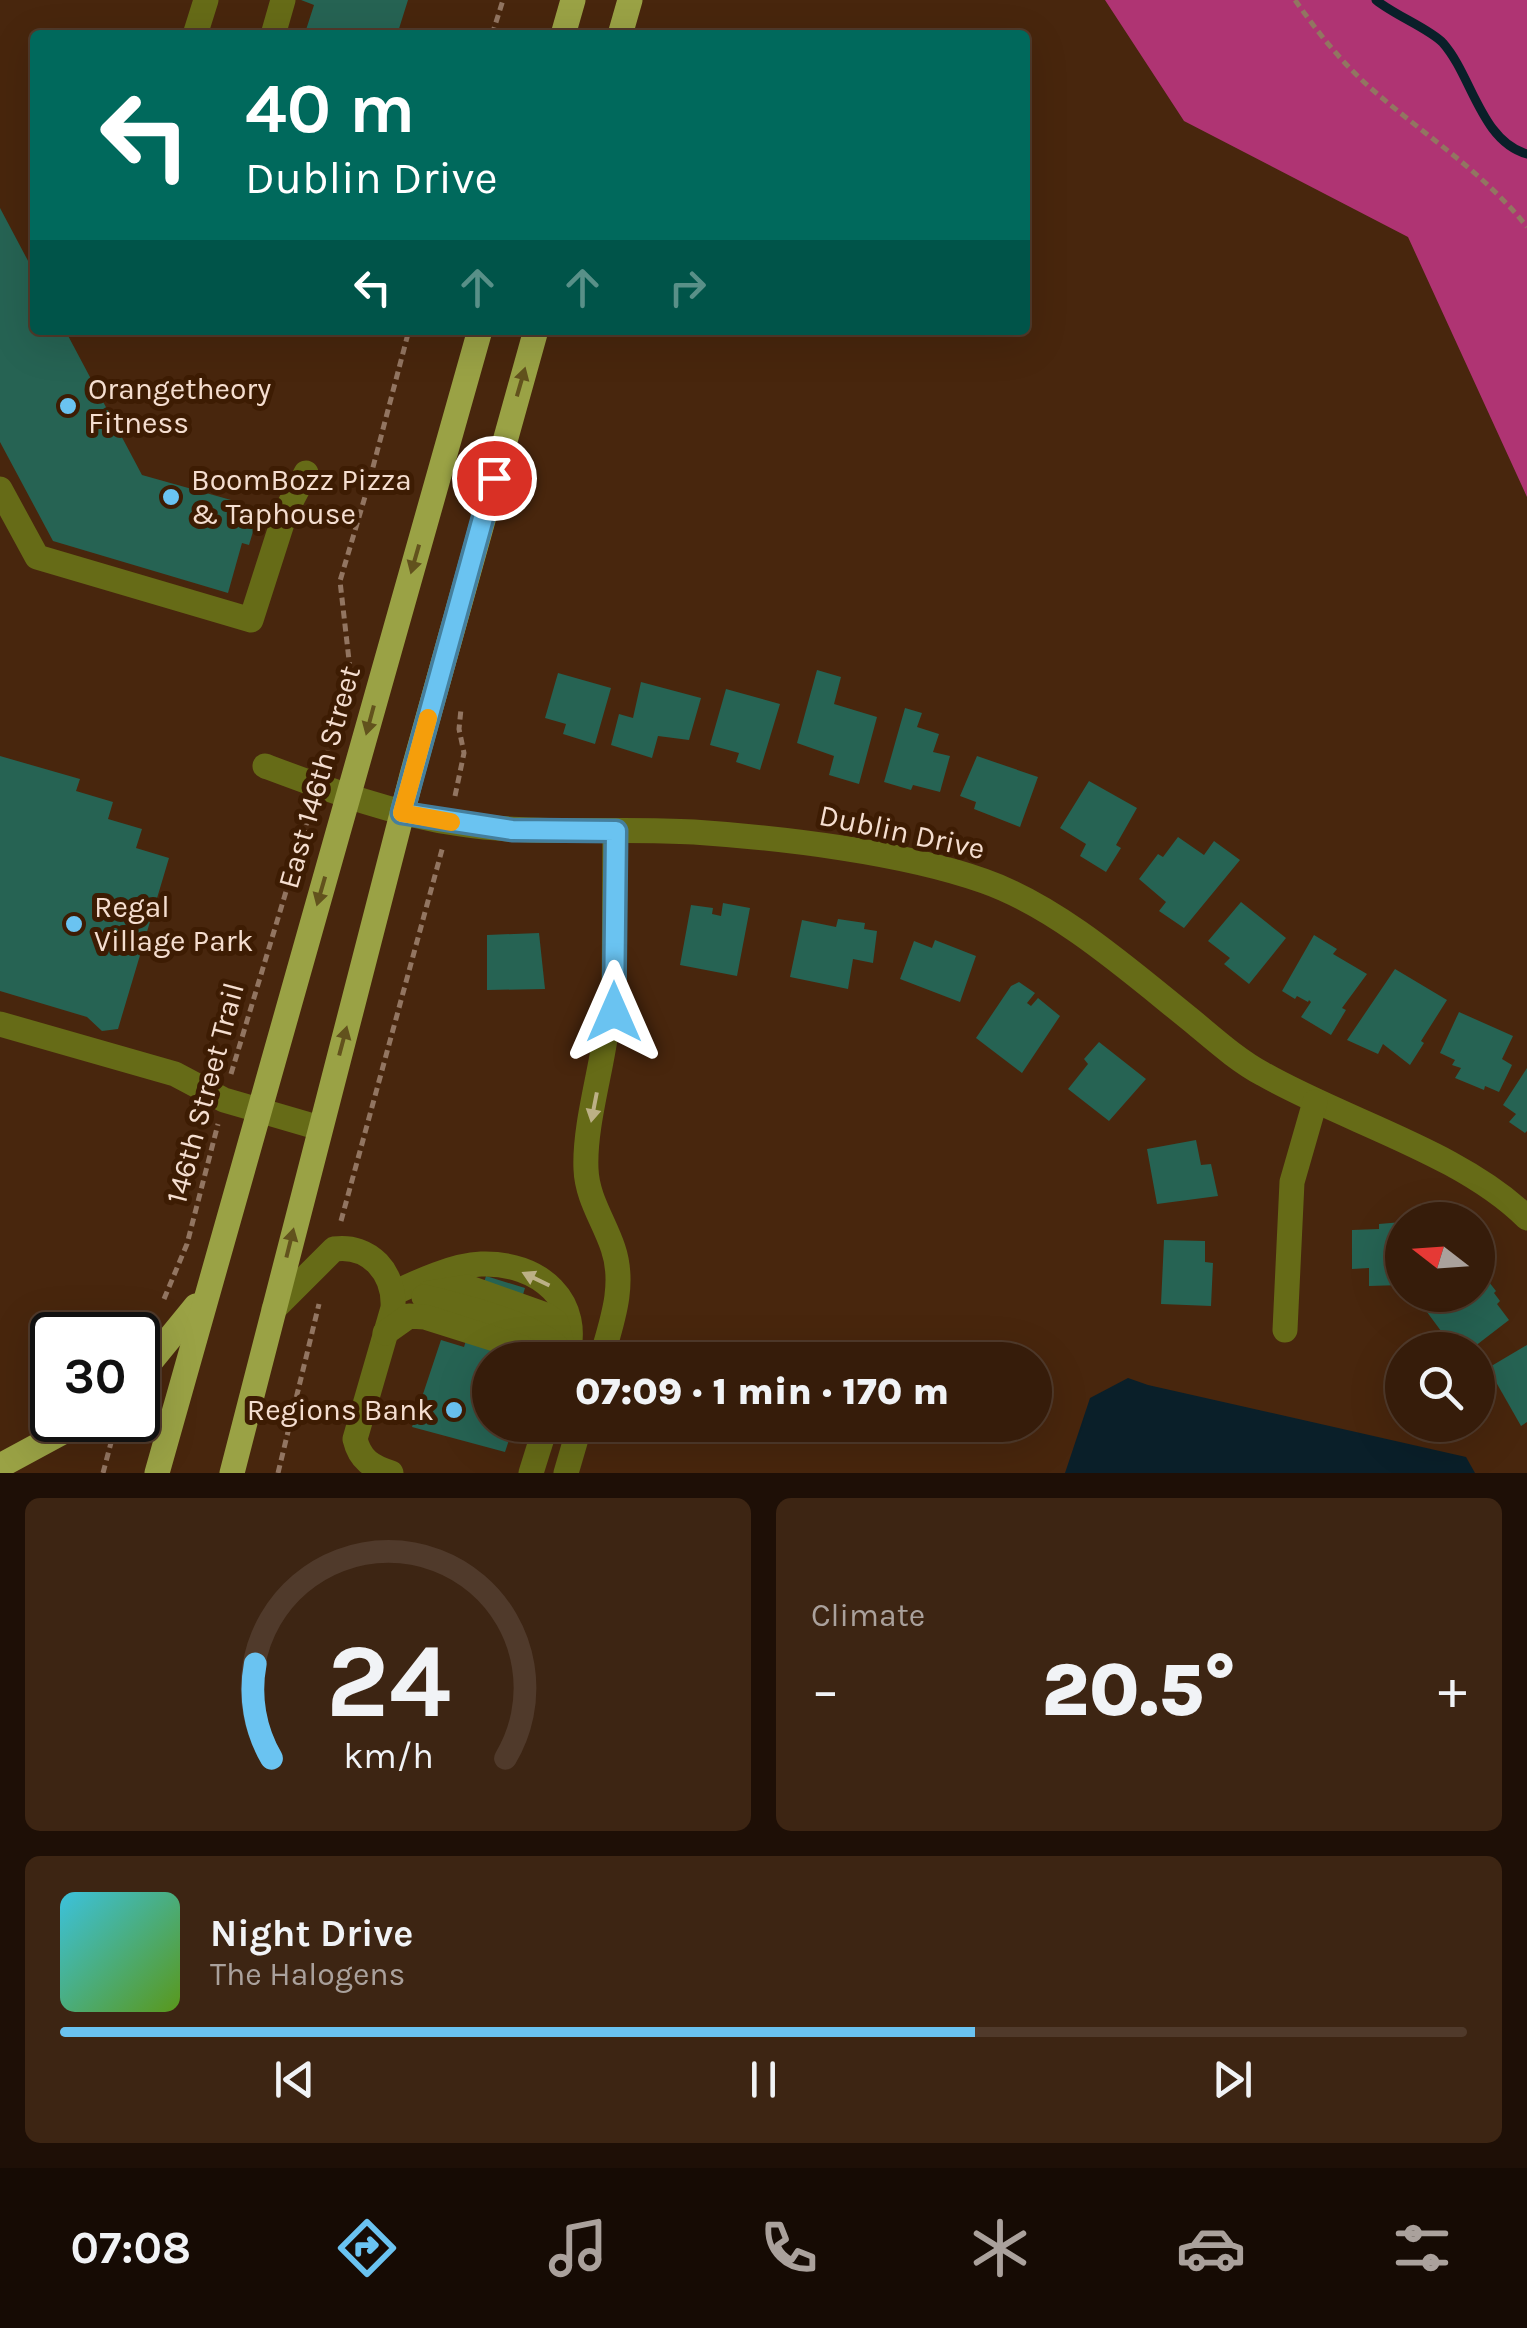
<!DOCTYPE html>
<html lang="en">
<head>
<meta charset="utf-8">
<style>
  body { margin:0; font-family:Karla,sans-serif; background:#3d2513; color:#f1f3f6; height:100vh; display:flex; flex-direction:column; font-size:38px; white-space:nowrap }
  * { box-sizing:border-box; margin:0 }
  p { font-size:32px; color:#aaa19c }
  .icon { flex:none; width:55px; height:55px; fill:none; stroke:currentColor; stroke-width:2; stroke-linecap:round; stroke-linejoin:round }
  .map { position:relative; height:1473px; overflow:hidden }
  .panel { display:flex; flex-direction:column; gap:25px; padding:25px; background:#1e0f06; flex:1 }
  .panel>* { flex:none }
  .hud { position:absolute; left:30px; top:30px; width:1000px; height:305px; border-radius:10px; box-shadow:0 10px 40px #0002,0 0 0 2px #503a2b; background:#00695c; color:#fff; overflow:hidden }
  .needle { width:65px; rotate:287deg }
  .fabs { position:absolute; left:1385px; top:1202px; display:grid; gap:20px }
  .fabs a { display:grid; place-items:center; width:110px; height:110px; border-radius:50%; background:#361c0a; box-shadow:0 10px 40px #0002,0 0 0 2px #503a2b; font-size:50px }
  .speed { position:absolute; left:30px; top:1312px; display:flex; gap:20px; font-size:50px; font-weight:700; text-align:center }
  .speed>* { display:grid; place-content:center; width:130px; height:130px; border-radius:50%; background:#361c0a; box-shadow:0 10px 40px #0002,0 0 0 2px #503a2b; line-height:1 }
  .speed .limit { border:5px solid #111; border-radius:15px; background:#fff; color:#111 }
  .pin { position:absolute; display:grid; place-items:center; width:85px; height:85px; color:#fff; margin:-42px; border:5px solid #fff; border-radius:50%; box-shadow:0 2px 10px #0007 }
  .me { position:absolute; width:110px; margin:-55px; rotate:0deg; stroke-linejoin:round; filter:drop-shadow(0 0 8px #0008) }
  .turn { display:flex; align-items:center; gap:35px; height:210px; padding:0 50px; font-size:45px }
  .turn .icon { width:130px; height:130px; stroke-width:2.5 }
  .turn b { display:block; font-size:70px; line-height:85px }
  .lanes { display:flex; align-items:center; height:95px; padding:0 50px; background:#0003; justify-content:center; gap:50px; direction:ltr }
  .lanes .off { opacity:.35 }
  .big { font-size:75px; font-weight:800; line-height:1.1 }
  .panel .tile { flex:1; display:flex; flex-direction:column; justify-content:center; gap:15px; min-width:0; padding:0 35px; border-radius:15px; background:#3d2513 }
  .panel .dial { align-items:center; gap:0 }
  .dial svg { height:260px; overflow:visible; fill:none; stroke:#503a2b; stroke-width:7; stroke-linecap:round; text-anchor:middle }
  .dial text { fill:#f1f3f6; stroke:none }
  .song { display:flex; align-items:center; gap:30px }
  .cover { width:120px; height:120px; border-radius:15px; background:linear-gradient(135deg,hsl(190 70% 55%),hsl(90 70% 35%)) }
  .played { height:10px; border-radius:5px; background:linear-gradient(90deg,#6ac3f1 65%,#503a2b 65%) }
  .keys { display:flex; justify-content:space-around; direction:ltr }
  .heat { display:flex; justify-content:space-between; align-items:center; font-size:55px; direction:ltr }
  .panel .tiles { flex:1; display:grid; gap:25px; grid-template-columns:1fr 1fr }
  .tile:last-child { grid-column:span 2 }
  .trip { position:absolute; left:472px; top:1342px; width:580px; height:100px; border-radius:50px; background:#361c0a; box-shadow:0 10px 40px #0002,0 0 0 2px #503a2b; font-weight:800; line-height:100px; text-align:center }
  .tabs { display:flex; height:160px; justify-content:space-around; align-items:center; background:#160b04; color:#aaa19c }
  .tabs .icon { width:70px; height:70px }
  .tabs .on { color:#6ac3f1 }
  .tabs b { font-size:45px; color:#f1f3f6 }
  .map>svg:first-child { display:block }
  .forest { fill:#af3473 }
  .water { fill:#0a1f29 }
  .lines { fill:none; stroke-linecap:round; stroke-linejoin:round }
  .stream { stroke:#0a1f29; stroke-width:9 }
  .building { fill:#266353 }
  .path { stroke:#927561; stroke-width:5; stroke-dasharray:8 5; stroke-linecap:butt }
  .minor { stroke:#666b17; stroke-width:25 }
  .major { stroke:#9aa245; stroke-width:25 }
  .oneway { fill:#62521d }
  .oneway2 { fill:#bcb086 }
  .route-casing { stroke:#457f9d; stroke-width:25 }
  .route { stroke:#6ac3f1; stroke-width:18 }
  .slow { stroke:#f59e0b; stroke-width:18 }
  .poi-dot { fill:#6ac3f1; stroke:#3d1c03; stroke-width:4 }
  .labels { text-anchor:middle; stroke-width:10; stroke-linejoin:round; paint-order:stroke }
  .poi-label { font-size:30px; fill:#f5ded0; stroke:#3d1c03; text-anchor:start }
  .street-label { font-size:30px; fill:#f5ded0; stroke:#3d1c03 }
</style>
</head>
<body>
<div class="map">
<svg width="1527" height="1473" viewBox="0 0 1527 1473">
  <rect width="100%" height="100%" fill="#48260d"/>
  <polygon class="forest" points="1105,0 1527,0 1527,497 1408,237 1184,121"/>
  <polygon class="water" points="1128,1378 1148,1385 1466,1457 1475,1473 1065,1473 1090,1398"/>
  <g class="lines">
    <path class="stream" d="M1376,0C1394,15 1430,29 1443,43C1472,76 1481,141 1527,154"/>
  </g>
  <g class="building">
    <polygon points="301,0 408,0 397,35 305,33 314,5"/>
    <polygon points="0,208 35,274 35,330 65,330 142,475 260,508 249,545 242,543 228,593 53,541 0,442"/>
    <polygon points="817,670 841,677 834,704 877,717 859,784 829,775 834,756 797,743"/>
    <polygon points="558,673 611,688 595,744 563,734 566,724 545,718"/>
    <polygon points="641,682 701,698 689,740 658,736 652,758 611,745 619,714 633,718"/>
    <polygon points="726,689 780,704 760,770 736,762 739,753 710,745"/>
    <polygon points="905,708 922,713 917,727 939,734 933,752 950,756 940,792 913,785 911,790 884,782"/>
    <polygon points="0,756 80,779 76,791 113,802 108,819 142,829 136,848 169,858 118,1029 102,1031 87,1017 0,991"/>
    <polygon points="977,756 1038,777 1020,827 974,809 976,802 960,796"/>
    <polygon points="1089,781 1137,808 1116,845 1121,848 1106,872 1080,856 1086,844 1060,828"/>
    <polygon points="1178,837 1204,855 1214,841 1240,860 1184,928 1159,911 1166,902 1139,879 1158,854 1163,857"/>
    <polygon points="1241,902 1286,938 1249,984 1224,964 1230,958 1208,941"/>
    <polygon points="723,903 750,908 737,976 680,965 691,905 713,908 712,914 721,916"/>
    <polygon points="838,919 865,923 864,929 877,931 873,963 853,959 848,989 790,977 802,920 836,927"/>
    <polygon points="539,933 545,989 487,990 487,935"/>
    <polygon points="1314,935 1337,949 1333,954 1367,974 1342,1008 1346,1010 1331,1035 1301,1017 1311,1002 1309,1000 1308,1002 1297,996 1295,999 1282,991"/>
    <polygon points="935,940 976,956 960,1002 900,979 914,941 932,948"/>
    <polygon points="1395,969 1447,1000 1421,1041 1424,1043 1410,1065 1383,1044 1378,1054 1347,1040"/>
    <polygon points="1019,982 1035,993 1027,1003 1031,1006 1038,998 1060,1016 1022,1073 976,1038 1011,986"/>
    <polygon points="1459,1012 1513,1036 1502,1059 1512,1065 1499,1092 1485,1086 1484,1090 1455,1078 1461,1068 1452,1065 1455,1060 1440,1053"/>
    <polygon points="1099,1042 1146,1079 1109,1121 1068,1089 1088,1064 1084,1059"/>
    <polygon points="1527,1068 1527,1131 1525,1133 1509,1122 1516,1114 1503,1105"/>
    <polygon points="1196,1140 1201,1165 1211,1164 1218,1196 1157,1204 1147,1149"/>
    <polygon points="1402,1222 1402,1285 1369,1286 1369,1268 1352,1269 1352,1230 1379,1229 1379,1224"/>
    <polygon points="1164,1240 1205,1241 1205,1262 1213,1263 1211,1306 1161,1304"/>
    <polygon points="1478,1268 1496,1291 1494,1293 1500,1301 1497,1304 1509,1320 1470,1350 1455,1350 1427,1312 1449,1295 1478,1295"/>
    <polygon points="486,1276 525,1288 503,1360 490,1360 490,1425 514,1425 505,1452 412,1427 441,1340 464,1347"/>
    <polygon points="1527,1345 1527,1422 1521,1426 1488,1368"/>
  </g>
  <g class="lines">
    <g class="path">
      <path d="M1295,0C1316,30 1338,58 1365,83C1419,132 1481,169 1527,227"/>
      <polyline points="492,35 503,0"/>
      <polyline points="326,758 350,669 340,581 367,490 409,330"/>
      <polyline points="455,796 464,753 459,729 461,709"/>
      <polyline points="231,1074 310,812"/>
      <polyline points="341,1221 443,846"/>
      <polyline points="164,1299 187,1244 218,1124"/>
      <polyline points="103,1473 117,1420"/>
      <polyline points="278,1473 319,1304"/>
    </g>
    <g class="minor">
      <polyline points="195,35 206,0"/>
      <polyline points="273,35 283,0"/>
      <polyline points="0,489 37,557 251,620 286,511 306,473"/>
      <path d="M265,766C329,790 392,814 460,824C538,836 616,827 694,832C782,838 902,852 984,881C1058,907 1130,971 1191,1020C1214,1039 1237,1060 1263,1074C1345,1121 1462,1153 1527,1218"/>
      <polyline points="0,1024 175,1074 224,1100 320,1128"/>
      <path d="M394,1293C419,1281 454,1265 481,1264C539,1262 585,1301 566,1360"/>
      <polyline points="429,1293 467,1287 546,1315 556,1322 564,1352"/>
      <path d="M424,1297C458,1305 548,1327 564,1355"/>
      <path d="M274,1309L334,1249C370,1244 395,1273 393,1308L355,1439C360,1460 372,1467 391,1473"/>
      <polyline points="1285,1330 1292,1182 1315,1102"/>
      <polyline points="385,1333 409,1316 425,1317 523,1348 546,1360"/>
      <path d="M601,1360C611,1324 626,1286 613,1248C604,1221 587,1198 586,1169C584,1126 602,1069 607,1025L614,1012L615,831"/>
      <polyline points="531,1473 546,1425"/>
      <polyline points="566,1473 580,1425"/>
    </g>
    <g class="major">
      <polyline points="563,35 573,0"/>
      <polyline points="620,35 630,0"/>
      <polyline points="138,1377 196,1306"/>
      <polyline points="0,1466 85,1420"/>
      <polyline points="157,1473 480,330"/>
      <polyline points="232,1473 412,775 536,330"/>
    </g>
  </g>
  <defs><path id="oneway-solid" d="M-6-.8H1V-3.2L6.5 0L1 3.2V.8H-6Z" transform="scale(2.5)"/></defs>
  <g class="oneway">
    <use href="#oneway-solid" transform="translate(521 382) rotate(-74)"/>
    <use href="#oneway-solid" transform="translate(415 559) rotate(106)"/>
    <use href="#oneway-solid" transform="translate(370 720) rotate(105)"/>
    <use href="#oneway-solid" transform="translate(321 891) rotate(106)"/>
    <use href="#oneway-solid" transform="translate(343 1041) rotate(-75)"/>
    <use href="#oneway-solid" transform="translate(290 1243) rotate(-76)"/>
  </g>
  <g class="oneway2">
    <use href="#oneway-solid" transform="translate(594 1107) rotate(101)"/>
    <use href="#oneway-solid" transform="translate(536 1279) rotate(-154)"/>
  </g>
  <g class="lines">
    <defs>
      <polyline id="route" points="494,478 402,813 512,830 616,831 614,1012"/>
    </defs>
    <use href="#route" class="route-casing"/>
    <use href="#route" class="route"/>
    <polyline class="slow" points="428,718 402,813 451,822"/>
  </g>
  <g class="poi-dot">
    <circle cx="68" cy="406" r="10"/>
    <circle cx="171" cy="497" r="10"/>
    <circle cx="74" cy="924" r="10"/>
    <circle cx="454" cy="1410" r="10"/>
  </g>
  <g class="labels">
    <g class="poi-label">
      <text x="88" y="399">Orangetheory<tspan x="88" dy="34">Fitness</tspan></text>
      <text x="191" y="490">BoomBozz Pizza<tspan x="191" dy="34">&amp; Taphouse</tspan></text>
      <text x="94" y="917">Regal<tspan x="94" dy="34">Village Park</tspan></text>
      <text x="434" y="1420" text-anchor="end">Regions Bank</text>
    </g>
    <g class="street-label">
      <text transform="translate(319 777) rotate(-74)" y="10">East 146th Street</text>
      <text transform="translate(902 832) rotate(12)" y="10">Dublin Drive</text>
      <text transform="translate(205 1093) rotate(-75)" y="10">146th Street Trail</text>
    </g>
  </g>
</svg>
<div class="fabs">
<a><svg class="needle" viewBox="-14 -14 28 28"><path d="M0-13l5 13h-10z" fill="#e53935"/><path d="M0 13l5-13h-10z" fill="#aaa19c"/></svg></a>
<a><svg class="icon" aria-label="search" viewBox="0 0 24 24"><circle cx="10" cy="10" r="6"/><path d="M15 15l6 6"/></svg></a>
</div>
<div class="speed"><div class="limit">30</div></div>
<div class="pin" style="left:494px;top:478px;background:#d93025"><svg class="icon" aria-label="arrive" viewBox="0 0 24 24"><path d="M6 21V4h12l-3 4 3 4H6"/></svg></div>
<svg class="me" style="left:614px;top:1012px" viewBox="-20 -20 40 40"><path d="M0-17L14 15 0 8-14 15z" fill="#6ac3f1" stroke="#fff" stroke-width="4"/></svg>
<div class="trip">07:09 · 1 min · 170 m</div>
<div class="hud">
<div class="turn"><svg class="icon" aria-label="left" viewBox="0 0 24 24"><path d="M17 20v-9H6M10 6l-5 5 5 5"/></svg><div><b>40 m</b>Dublin Drive</div></div>
<div class="lanes"><svg class="icon" aria-label="left" viewBox="0 0 24 24"><path d="M17 20v-9H6M10 6l-5 5 5 5"/></svg><svg class="icon off" aria-label="ahead" viewBox="0 0 24 24"><path d="M12 20V5M6 11l6-6 6 6"/></svg><svg class="icon off" aria-label="ahead" viewBox="0 0 24 24"><path d="M12 20V5M6 11l6-6 6 6"/></svg><svg class="icon off" aria-label="right" viewBox="0 0 24 24"><path d="M7 20v-9h11M14 6l5 5-5 5"/></svg></div>
</div>
</div>
<section class="panel">
<div class="tiles">
<div class="tile dial"><svg viewBox="0 0 100 80">
<path d="M14 69A42 42 0 1 1 86 69"/>
<path d="M14 69A42 42 0 0 1 9 40" stroke="#6ac3f1"/>
<text x="50" y="56" font-size="32" font-weight="700">24</text>
<text x="50" y="72" font-size="11">km/h</text>
</svg></div>
<div class="tile"><p>Climate</p>
<div class="heat"><a>−</a><b class="big">20.5°</b><a>+</a></div>
</div>
<div class="tile">
<div class="song"><i class="cover"></i><div><b>Night Drive</b><p>The Halogens</p></div></div>
<div class="played"></div>
<div class="keys"><svg class="icon" aria-label="previous" viewBox="0 0 24 24"><path d="M18 5L8 12l10 7zM5 5v14"/></svg><svg class="icon" aria-label="pause" viewBox="0 0 24 24"><path d="M8 5v14M16 5v14"/></svg><svg class="icon" aria-label="next" viewBox="0 0 24 24"><path d="M6 5l10 7-10 7zM19 5v14"/></svg></div>
</div>
</div>
</section>
<nav class="tabs">
<b>07:08</b>
<svg class="icon on" aria-label="directions" viewBox="0 0 24 24"><path d="M12 3l9 9-9 9-9-9zM9 14v-3h6M13 9l2 2-2 2"/></svg>
<svg class="icon" aria-label="music" viewBox="0 0 24 24"><path d="M9 18V5l10-2v13"/><circle cx="6" cy="18" r="3"/><circle cx="16" cy="16" r="3"/></svg>
<svg class="icon" aria-label="phone" viewBox="0 0 24 24"><path d="M5 4h4l2 5-3 2q2 4 5 5l2-3 5 2v4C11 20 4 13 5 4z"/></svg>
<svg class="icon" aria-label="climate" viewBox="0 0 24 24"><path d="M12 3v18M4 7l16 10M4 17L20 7"/></svg>
<svg class="icon" aria-label="car" viewBox="0 0 24 24"><path d="M5 17H2v-5l4-1 3-4h7l3 4 3 1v5h-3M9 17h6M6 11h13"/><circle cx="7" cy="17" r="2"/><circle cx="17" cy="17" r="2"/></svg>
<svg class="icon" aria-label="filters" viewBox="0 0 24 24"><path d="M4 7h16M4 17h16"/><circle cx="9" cy="7" r="2"/><circle cx="15" cy="17" r="2"/></svg>
</nav>
</body>
</html>
